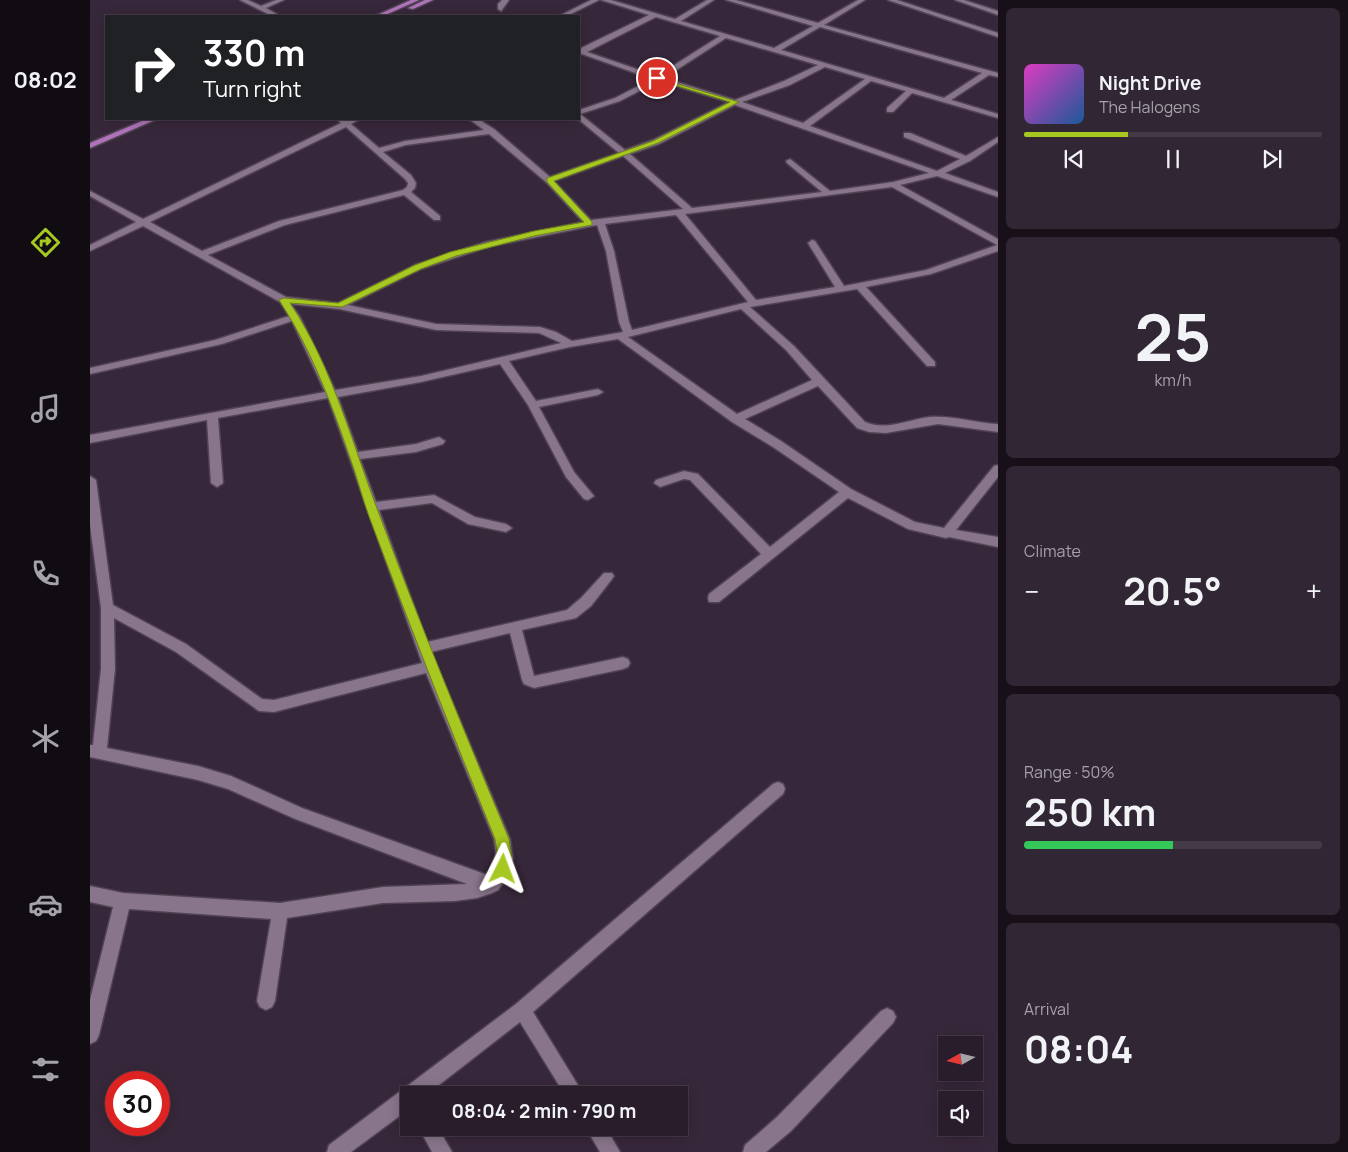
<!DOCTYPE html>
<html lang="en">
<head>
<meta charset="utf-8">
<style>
  body { margin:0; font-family:Manrope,sans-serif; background:#312634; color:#f1f3f6; height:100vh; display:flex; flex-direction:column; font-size:19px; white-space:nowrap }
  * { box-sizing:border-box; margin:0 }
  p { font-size:16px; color:#a5a2a9 }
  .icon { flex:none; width:28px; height:28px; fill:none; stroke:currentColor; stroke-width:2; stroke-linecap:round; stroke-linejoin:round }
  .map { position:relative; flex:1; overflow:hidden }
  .panel { display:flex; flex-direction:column; gap:8px; padding:8px; background:#171018; width:350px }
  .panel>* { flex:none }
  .top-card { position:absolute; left:15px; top:15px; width:475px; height:105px; border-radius:0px; box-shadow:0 2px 12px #0003,0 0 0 1px #453b48; background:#202124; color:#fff; overflow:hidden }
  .needle { width:32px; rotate:262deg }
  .fabs { position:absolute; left:848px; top:1036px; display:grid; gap:10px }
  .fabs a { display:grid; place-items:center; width:45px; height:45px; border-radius:0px; background:#291d2c; box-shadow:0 2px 12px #0003,0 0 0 1px #453b48; font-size:25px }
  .speed { position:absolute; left:15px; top:1071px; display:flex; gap:10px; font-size:25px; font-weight:700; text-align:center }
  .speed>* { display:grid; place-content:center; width:65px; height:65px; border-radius:50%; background:#291d2c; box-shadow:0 2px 12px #0003,0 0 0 1px #453b48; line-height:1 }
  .speed .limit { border:8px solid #d22; background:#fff; color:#111 }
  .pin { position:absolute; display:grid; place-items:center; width:42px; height:42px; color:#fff; margin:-21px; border:2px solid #fff; border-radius:50%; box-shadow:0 1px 5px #0007 }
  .me { position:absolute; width:55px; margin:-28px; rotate:3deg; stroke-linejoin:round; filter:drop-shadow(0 0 4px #0008) }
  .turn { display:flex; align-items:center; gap:18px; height:105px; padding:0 15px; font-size:22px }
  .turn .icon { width:65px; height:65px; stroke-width:2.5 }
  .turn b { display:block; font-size:35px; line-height:42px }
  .big { font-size:38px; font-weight:700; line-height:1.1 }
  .panel .card { flex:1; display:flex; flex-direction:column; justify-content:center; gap:8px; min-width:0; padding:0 18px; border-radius:8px; background:#312634 }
  .panel .dial { align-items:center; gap:0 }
  .dial b { font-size:65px; line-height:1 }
  .song { display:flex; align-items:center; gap:15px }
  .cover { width:60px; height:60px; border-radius:8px; background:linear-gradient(135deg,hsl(310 70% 55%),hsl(210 70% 35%)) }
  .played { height:5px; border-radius:2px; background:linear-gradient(90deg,#a7c820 35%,#453b48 35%) }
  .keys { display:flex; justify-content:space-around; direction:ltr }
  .heat { display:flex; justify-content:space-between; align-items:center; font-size:28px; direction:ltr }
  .charge { height:8px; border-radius:4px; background:linear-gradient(90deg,#34c759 50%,#453b48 0) }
  .trip { position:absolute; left:310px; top:1086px; width:288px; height:50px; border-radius:0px; background:#291d2c; box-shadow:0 2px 12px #0003,0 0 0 1px #453b48; font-weight:700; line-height:50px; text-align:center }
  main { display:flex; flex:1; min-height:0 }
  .menu { display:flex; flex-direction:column; width:90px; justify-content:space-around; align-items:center; background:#100c12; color:#a5a2a9 }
  .menu .icon { width:35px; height:35px }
  .menu .active { color:#a7c820 }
  .menu b { font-size:22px; color:#f1f3f6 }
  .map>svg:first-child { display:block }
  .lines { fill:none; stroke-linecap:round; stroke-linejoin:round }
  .minor-casing { stroke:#504253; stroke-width:3 }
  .major-casing { stroke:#504253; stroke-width:3 }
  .minor { fill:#88758b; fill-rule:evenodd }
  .major { fill:#af73ba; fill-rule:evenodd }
  .route { fill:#a7c820; stroke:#6d8215 }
</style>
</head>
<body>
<main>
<nav class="menu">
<b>08:02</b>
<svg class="icon active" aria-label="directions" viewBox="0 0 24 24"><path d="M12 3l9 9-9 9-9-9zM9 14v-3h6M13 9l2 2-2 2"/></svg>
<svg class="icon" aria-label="music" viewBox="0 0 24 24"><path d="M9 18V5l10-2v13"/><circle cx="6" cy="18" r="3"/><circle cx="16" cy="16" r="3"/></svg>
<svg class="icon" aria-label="phone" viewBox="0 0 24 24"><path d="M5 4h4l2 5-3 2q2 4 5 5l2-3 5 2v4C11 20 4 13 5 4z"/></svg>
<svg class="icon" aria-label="climate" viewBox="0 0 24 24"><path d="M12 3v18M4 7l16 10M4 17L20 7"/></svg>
<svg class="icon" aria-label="car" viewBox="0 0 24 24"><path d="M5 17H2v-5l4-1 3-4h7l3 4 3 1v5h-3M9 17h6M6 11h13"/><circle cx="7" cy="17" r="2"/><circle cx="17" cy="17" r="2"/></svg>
<svg class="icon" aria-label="filters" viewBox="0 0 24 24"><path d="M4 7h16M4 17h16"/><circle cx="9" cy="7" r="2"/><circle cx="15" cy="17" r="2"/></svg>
</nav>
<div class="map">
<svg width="908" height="1152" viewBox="0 0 908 1152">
  <rect width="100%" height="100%" fill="#37273a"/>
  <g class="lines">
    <defs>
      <g id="minor">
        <polygon points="150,0 158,0 171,6 186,0 194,0 176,8 190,16 182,16"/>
        <polygon points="412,0 419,0 411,11 408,9 408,4"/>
        <polygon points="501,0 509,0 477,16 469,16"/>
        <path d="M511,0H521L585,19L617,0H624L591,21L684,48L723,26L636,0H646L728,23L768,0H775L734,25L908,73V77L899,75L861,100L908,114V118L822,93L803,112H797V108L816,91L781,81L720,126L847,171L870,159L814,137V133H820L876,156L908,137V142L880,161L855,173L908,192V197L847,176L810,185L908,239V251L841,274L776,287L845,362V366H837L767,289L660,307L704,346L775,422C796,431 817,420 839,417C862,415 885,423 908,424V432L848,424L796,433L779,432L767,428L728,386L655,419L691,441L761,489L825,522L854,528L904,466L908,465V477L866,530L908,537V547L859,537L856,538L818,529L758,498L629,602H619L618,598L619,594L671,554L600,480L594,479L570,487L564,483L566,480L594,471L608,474L680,547L749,492L683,447L642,422L528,339L480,347L419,361L446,401L508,389L513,392L508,395L449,407L484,472L504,496L498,500L494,499L476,477L438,405L410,364L331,382L248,397L268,452L326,444L349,437L355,441L353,444L326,452L270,459L286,502L344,495L385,517L416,524L422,528L416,532L378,524L342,503L289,510L337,642L477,610L491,598L514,573H522L524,576L522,579L501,606L486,618L432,630L444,676L533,657L538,659L540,663L538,667L533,669L444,688L434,684L432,680L420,633L341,652L420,839L423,858L416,879L408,890L402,893L387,898L365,901L293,903L197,918L185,1001L182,1007L176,1010L170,1007L167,1001L181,919L39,909L9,1035L6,1041L0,1044V1000L23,907L0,902V886L33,893L190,903L293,887L377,884L203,818L138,789L108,780L0,757V745H3L11,669V608L0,525V476L6,480L23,605L96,644L172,699L184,700L332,663L238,398L128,418L133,483L127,487L121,483L117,420L0,443V435L235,392L202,321L132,344L0,374V368L125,340L199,316L190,302L53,226L0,251V245L46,222L0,196V191L53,219L251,123L247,119L257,120L270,119L261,124L289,148L315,141L394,130L379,119H388L404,129L460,177L529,153L488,119L489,110L525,98L562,79L489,53V49L559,15ZM566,17L630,36L567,76L497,52ZM730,27L892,73L854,98L691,50ZM636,38L728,65L694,81L645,100L574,78ZM735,67L775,79L713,123L652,102L700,85ZM569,81L639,102L563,140L535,150L490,114L530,101ZM645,105L839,173L803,182L740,191L700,159L696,161L697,163L732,192L602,208L540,154L569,144ZM256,127L315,179L318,183L317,187L313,190L189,221L112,251L60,222ZM399,134L456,182L493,222L396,242L325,265L248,303L196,297L118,255L195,225L314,195L344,220H350V216L321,192L325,188L326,183L321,175L293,152L316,145ZM533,156L593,209L501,220L464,181ZM802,187L907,245L836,270L754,286L725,241L722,240L718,243L745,287L666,300L595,214ZM586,215L658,302L542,330L539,322L524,251L515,224ZM507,225L516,251L529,322L533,332L482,341L466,332L450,327L346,324L258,305L331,269L401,246ZM201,304L249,309L346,330L449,333L471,343L331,376L245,390L210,317ZM651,309L696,350L722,380L647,414L538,337ZM24,618L86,652L169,711L184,712L336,673L404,839C406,853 408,865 400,876L212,808L141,776L108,766L17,748L25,669Z"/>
        <polygon points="798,0 807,0 908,33 908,37"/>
        <polygon points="865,0 874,0 908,11 908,15"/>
        <polygon points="688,782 693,784 695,789 693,794 443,1012 494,1095 475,1095 430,1022 336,1095 319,1095 319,1109 261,1152 237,1152 239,1145 426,1004 683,784"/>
        <polygon points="797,1008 803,1011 806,1017 803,1023 701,1131 676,1152 653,1152 655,1145 687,1117 791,1011"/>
        <polygon points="329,1128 348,1128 362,1152 342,1152"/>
        <polygon points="496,1128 516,1128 530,1152 510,1152"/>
      </g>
      <g id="major">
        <polygon points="321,0 329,0 293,16 285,16"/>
        <polygon points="335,0 343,0 323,9 318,8"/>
        <polygon points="57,119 67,119 0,148 0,143"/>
      </g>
    </defs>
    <use href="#minor" class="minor-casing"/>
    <use href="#major" class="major-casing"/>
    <use href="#minor" class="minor"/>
    <use href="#major" class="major"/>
  </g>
  <path class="route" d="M564,77L649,102L568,143L464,181L502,222V225L444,236L366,256L331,269L252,307L200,303C244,369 263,447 291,519C331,627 375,733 419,839L422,858L418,874L413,876L408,874L406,869L408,858L405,839C362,733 320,627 280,519C272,498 267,476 259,455C241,402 220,347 189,300L194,298L248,303L325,265L360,252L444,231L494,222L457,182V178L563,141L640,102L564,79Z"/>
</svg>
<div class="fabs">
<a><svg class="needle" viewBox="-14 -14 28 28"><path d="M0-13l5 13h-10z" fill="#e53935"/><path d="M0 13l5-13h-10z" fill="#a5a2a9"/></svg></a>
<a><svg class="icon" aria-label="sound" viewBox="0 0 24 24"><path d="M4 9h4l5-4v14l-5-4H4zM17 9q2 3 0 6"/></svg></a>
</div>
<div class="speed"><div class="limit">30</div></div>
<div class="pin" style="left:567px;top:78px;background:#d93025"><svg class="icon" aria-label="arrive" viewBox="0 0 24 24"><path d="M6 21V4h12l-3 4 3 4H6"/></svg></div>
<svg class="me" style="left:413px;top:869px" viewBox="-20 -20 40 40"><path d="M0-17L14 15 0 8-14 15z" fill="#a7c820" stroke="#fff" stroke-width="4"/></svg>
<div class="trip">08:04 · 2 min · 790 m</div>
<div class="top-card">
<div class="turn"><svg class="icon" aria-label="right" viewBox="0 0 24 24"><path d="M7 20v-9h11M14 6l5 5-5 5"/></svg><div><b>330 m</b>Turn right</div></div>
</div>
</div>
<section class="panel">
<div class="card">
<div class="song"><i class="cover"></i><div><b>Night Drive</b><p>The Halogens</p></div></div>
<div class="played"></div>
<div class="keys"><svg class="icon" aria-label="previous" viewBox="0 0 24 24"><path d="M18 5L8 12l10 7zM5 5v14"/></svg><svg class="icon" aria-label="pause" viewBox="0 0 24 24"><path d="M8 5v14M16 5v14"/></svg><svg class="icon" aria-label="next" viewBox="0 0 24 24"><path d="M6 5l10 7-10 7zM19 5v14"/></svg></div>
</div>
<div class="card dial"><b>25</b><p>km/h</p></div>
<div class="card"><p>Climate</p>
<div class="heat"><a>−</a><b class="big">20.5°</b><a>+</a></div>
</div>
<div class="card"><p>Range · 50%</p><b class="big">250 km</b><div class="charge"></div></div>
<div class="card"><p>Arrival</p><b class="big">08:04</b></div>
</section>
</main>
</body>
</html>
